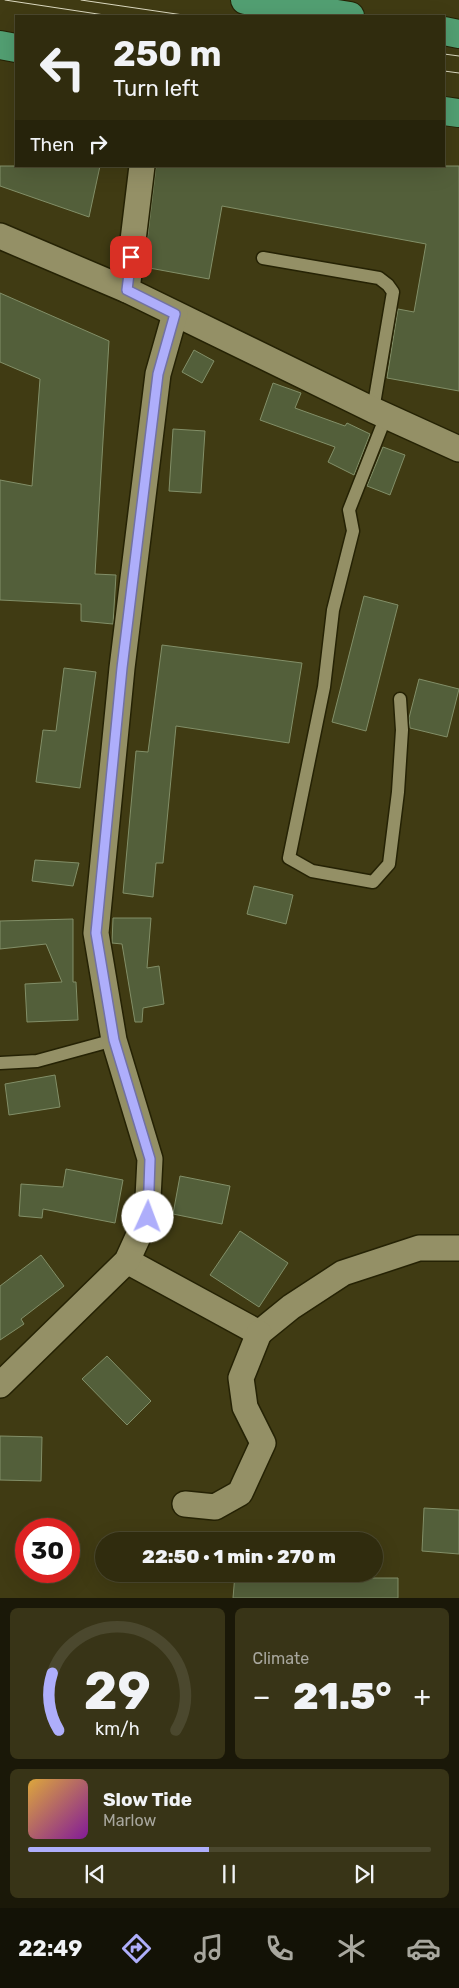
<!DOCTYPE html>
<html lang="en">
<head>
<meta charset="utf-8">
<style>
  body { margin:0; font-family:Rubik,sans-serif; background:#383417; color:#f1f3f6; height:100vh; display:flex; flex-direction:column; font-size:19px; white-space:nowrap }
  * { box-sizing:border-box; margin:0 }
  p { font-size:16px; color:#a8a79e }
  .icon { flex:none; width:28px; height:28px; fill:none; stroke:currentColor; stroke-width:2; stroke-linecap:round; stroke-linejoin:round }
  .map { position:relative; height:1598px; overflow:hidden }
  .panel { display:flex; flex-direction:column; gap:10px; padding:10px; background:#1a1808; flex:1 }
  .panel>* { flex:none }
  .top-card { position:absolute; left:15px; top:15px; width:430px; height:152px; border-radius:0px; box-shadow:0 5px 20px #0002,0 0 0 1px #4b482e; background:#302c0e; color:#f1f3f6; overflow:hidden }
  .speed { position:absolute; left:15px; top:1518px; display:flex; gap:10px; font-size:25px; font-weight:700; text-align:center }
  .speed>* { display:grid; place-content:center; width:65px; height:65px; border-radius:50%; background:#302c0e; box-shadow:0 5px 20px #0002,0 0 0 1px #4b482e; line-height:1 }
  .speed .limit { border:8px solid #d22; background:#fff; color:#111 }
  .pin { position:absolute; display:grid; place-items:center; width:42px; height:42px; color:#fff; margin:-21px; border-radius:10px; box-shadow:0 2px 8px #0006 }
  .me { position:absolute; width:55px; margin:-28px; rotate:2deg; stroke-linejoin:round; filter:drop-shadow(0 0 4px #0008) }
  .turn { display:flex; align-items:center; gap:18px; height:105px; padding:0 15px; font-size:22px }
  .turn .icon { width:65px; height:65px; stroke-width:2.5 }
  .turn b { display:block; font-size:35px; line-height:42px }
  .then { display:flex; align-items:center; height:48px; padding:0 15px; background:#0003; gap:10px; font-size:19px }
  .big { font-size:38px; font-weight:800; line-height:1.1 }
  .panel .card { flex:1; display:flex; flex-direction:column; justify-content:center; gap:8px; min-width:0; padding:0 18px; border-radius:8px; background:#383417 }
  .panel .dial { align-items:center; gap:0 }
  .dial svg { height:130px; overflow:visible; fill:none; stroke:#4b482e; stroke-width:7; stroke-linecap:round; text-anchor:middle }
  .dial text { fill:#f1f3f6; stroke:none }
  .song { display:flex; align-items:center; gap:15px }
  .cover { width:60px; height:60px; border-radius:8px; background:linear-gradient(135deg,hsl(40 70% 55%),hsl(290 70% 35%)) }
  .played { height:5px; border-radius:2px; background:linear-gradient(90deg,#aeaefb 45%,#4b482e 45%) }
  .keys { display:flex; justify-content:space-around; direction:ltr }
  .heat { display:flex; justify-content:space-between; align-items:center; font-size:28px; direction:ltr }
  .panel .tiles { flex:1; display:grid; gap:10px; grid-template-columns:1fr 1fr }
  .card:last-child { grid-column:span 2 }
  .trip { position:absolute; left:95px; top:1532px; width:288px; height:50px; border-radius:25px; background:#302c0e; box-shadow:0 5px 20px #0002,0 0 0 1px #4b482e; font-weight:800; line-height:50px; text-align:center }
  .tab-bar { display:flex; height:80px; justify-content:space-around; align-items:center; background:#131206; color:#a8a79e }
  .tab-bar .icon { width:35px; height:35px }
  .tab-bar .selected { color:#aeaefb }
  .tab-bar b { font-size:22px; color:#f1f3f6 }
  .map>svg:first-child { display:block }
  .building { fill:#535f3a; stroke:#828f68 }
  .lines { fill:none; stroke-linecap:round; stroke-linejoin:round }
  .service-casing { stroke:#252204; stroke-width:15 }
  .minor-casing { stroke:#252204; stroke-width:28 }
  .primary-casing { stroke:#252204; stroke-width:30 }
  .service { stroke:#949066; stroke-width:12 }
  .minor { stroke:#949066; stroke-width:25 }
  .primary { stroke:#529f72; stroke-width:28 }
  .tram { stroke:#dcdac1; stroke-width:1 }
  .route-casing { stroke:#7171a3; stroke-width:12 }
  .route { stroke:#aeaefb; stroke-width:9 }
</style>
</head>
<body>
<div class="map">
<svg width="459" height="1598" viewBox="0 0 459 1598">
  <rect width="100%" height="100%" fill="#403b13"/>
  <g class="building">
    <polygon points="0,166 100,166 89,217 0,186"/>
    <polygon points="156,166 459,166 459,391 387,378 398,309 414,312 426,244 222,206 209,279 144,267"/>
    <polygon points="0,293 109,341 95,574 116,575 113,624 81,621 81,604 0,600 0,480 32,486 40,379 0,362"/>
    <polygon points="194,350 214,361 202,383 182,372"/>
    <polygon points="273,383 301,393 295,408 345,426 347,423 370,434 354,475 328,462 335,447 260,420"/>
    <polygon points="173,429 205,431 201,493 169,491"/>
    <polygon points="383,447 405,455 390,495 367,486"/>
    <polygon points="364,596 398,605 366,731 332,722"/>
    <polygon points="162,645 302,663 289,743 176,726 163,863 156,863 153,897 123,893 136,751 148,752"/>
    <polygon points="64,668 96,672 80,788 36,782 43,730 56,731"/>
    <polygon points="419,679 459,689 447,737 410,728 409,718"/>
    <polygon points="35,860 79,863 73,886 32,881"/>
    <polygon points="254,886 293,895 286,924 247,914"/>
    <polygon points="113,918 151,918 147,968 159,966 164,1004 143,1008 142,1022 135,1022 122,944 112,943"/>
    <polygon points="73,919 73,982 76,982 78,1020 27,1022 25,984 62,982 46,944 0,949 0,921"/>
    <polygon points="55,1075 60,1107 9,1115 5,1084"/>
    <polygon points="66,1169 123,1180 115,1223 43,1209 42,1218 19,1216 21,1184 63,1187"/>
    <polygon points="180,1176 230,1186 222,1224 173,1214"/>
    <polygon points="240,1231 288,1263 259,1307 210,1275"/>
    <polygon points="41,1255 64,1286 21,1319 24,1324 0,1340 0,1286"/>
    <polygon points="107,1356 151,1401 127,1425 82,1379"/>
    <polygon points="0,1436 42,1437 41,1481 0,1480"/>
    <polygon points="424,1508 459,1510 459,1554 422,1551"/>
    <polygon points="235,1574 294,1574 357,1581 357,1578 398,1578 398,1598 233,1598"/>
  </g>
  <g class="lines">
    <defs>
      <g id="service">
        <polyline points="263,258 379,278 388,285 393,292 373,410"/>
        <polyline points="386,416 349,510 353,531 333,610 324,687 289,858 312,871 373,882 389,864 398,792 402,730 400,699"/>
        <polyline points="0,1063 37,1061 114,1040"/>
      </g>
      <g id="minor">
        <polyline points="142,166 127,290 373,410 459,449"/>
        <polyline points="0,236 127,290"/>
        <polyline points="127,1261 259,1333 291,1307 343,1273 419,1248 459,1248"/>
        <polyline points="0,1385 127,1261 147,1217 150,1159 114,1040 96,933 122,668 158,374 175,314"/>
        <polyline points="185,1504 215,1507 240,1493 263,1443 245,1407 241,1378 259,1333"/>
      </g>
      <g id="primary">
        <polyline points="245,0 350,16"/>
        <polyline points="444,31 459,34"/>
        <polyline points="0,45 16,48"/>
        <polyline points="444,111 459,113"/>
      </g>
    </defs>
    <use href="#service" class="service-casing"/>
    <use href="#minor" class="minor-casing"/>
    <use href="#primary" class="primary-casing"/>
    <use href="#service" class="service"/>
    <use href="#minor" class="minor"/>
    <use href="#primary" class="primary"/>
    <g class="tram">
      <polyline points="5,0 111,16"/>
      <polyline points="81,0 190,16"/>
      <polyline points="444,54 459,56"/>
      <polyline points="444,71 459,73"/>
    </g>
  </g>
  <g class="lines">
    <defs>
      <polyline id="route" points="131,257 127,290 175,314 158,374 122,668 96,933 114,1040 150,1159 148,1217"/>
    </defs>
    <use href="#route" class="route-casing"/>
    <use href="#route" class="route"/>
  </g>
</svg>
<div class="speed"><div class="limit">30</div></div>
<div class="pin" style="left:131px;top:257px;background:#d93025"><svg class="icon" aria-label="arrive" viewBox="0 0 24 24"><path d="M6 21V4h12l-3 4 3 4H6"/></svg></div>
<svg class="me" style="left:148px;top:1217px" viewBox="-20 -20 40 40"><circle r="19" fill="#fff"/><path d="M0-13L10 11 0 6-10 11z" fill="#aeaefb"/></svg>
<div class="trip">22:50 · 1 min · 270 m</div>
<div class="top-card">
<div class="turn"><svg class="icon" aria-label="left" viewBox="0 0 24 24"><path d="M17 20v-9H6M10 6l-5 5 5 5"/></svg><div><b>250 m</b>Turn left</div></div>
<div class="then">Then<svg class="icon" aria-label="right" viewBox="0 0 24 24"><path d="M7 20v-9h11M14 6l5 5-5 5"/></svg></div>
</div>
</div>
<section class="panel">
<div class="tiles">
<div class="card dial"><svg viewBox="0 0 100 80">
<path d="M14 69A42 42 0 1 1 86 69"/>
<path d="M14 69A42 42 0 0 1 10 34" stroke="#aeaefb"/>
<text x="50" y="56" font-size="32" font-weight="700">29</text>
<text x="50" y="72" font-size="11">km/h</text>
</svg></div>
<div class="card"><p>Climate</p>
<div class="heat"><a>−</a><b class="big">21.5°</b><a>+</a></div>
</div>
<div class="card">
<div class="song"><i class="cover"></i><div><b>Slow Tide</b><p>Marlow</p></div></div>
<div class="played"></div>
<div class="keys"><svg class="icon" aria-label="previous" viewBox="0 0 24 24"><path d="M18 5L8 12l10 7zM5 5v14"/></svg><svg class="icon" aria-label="pause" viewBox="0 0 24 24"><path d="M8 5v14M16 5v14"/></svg><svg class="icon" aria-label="next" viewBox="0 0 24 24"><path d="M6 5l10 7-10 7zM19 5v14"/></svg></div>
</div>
</div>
</section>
<nav class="tab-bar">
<b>22:49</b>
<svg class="icon selected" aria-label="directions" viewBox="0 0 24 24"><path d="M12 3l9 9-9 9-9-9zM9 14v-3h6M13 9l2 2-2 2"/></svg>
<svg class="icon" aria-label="music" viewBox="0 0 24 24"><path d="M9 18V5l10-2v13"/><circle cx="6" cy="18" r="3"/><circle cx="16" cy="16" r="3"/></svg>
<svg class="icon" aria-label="phone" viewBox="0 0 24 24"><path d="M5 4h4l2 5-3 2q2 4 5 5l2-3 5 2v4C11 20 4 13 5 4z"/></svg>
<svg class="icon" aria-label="climate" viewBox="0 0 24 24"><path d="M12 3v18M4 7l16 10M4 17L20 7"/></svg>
<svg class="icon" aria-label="car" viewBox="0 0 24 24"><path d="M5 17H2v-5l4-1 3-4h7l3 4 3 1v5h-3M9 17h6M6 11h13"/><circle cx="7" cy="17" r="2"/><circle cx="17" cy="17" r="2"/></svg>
</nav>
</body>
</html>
